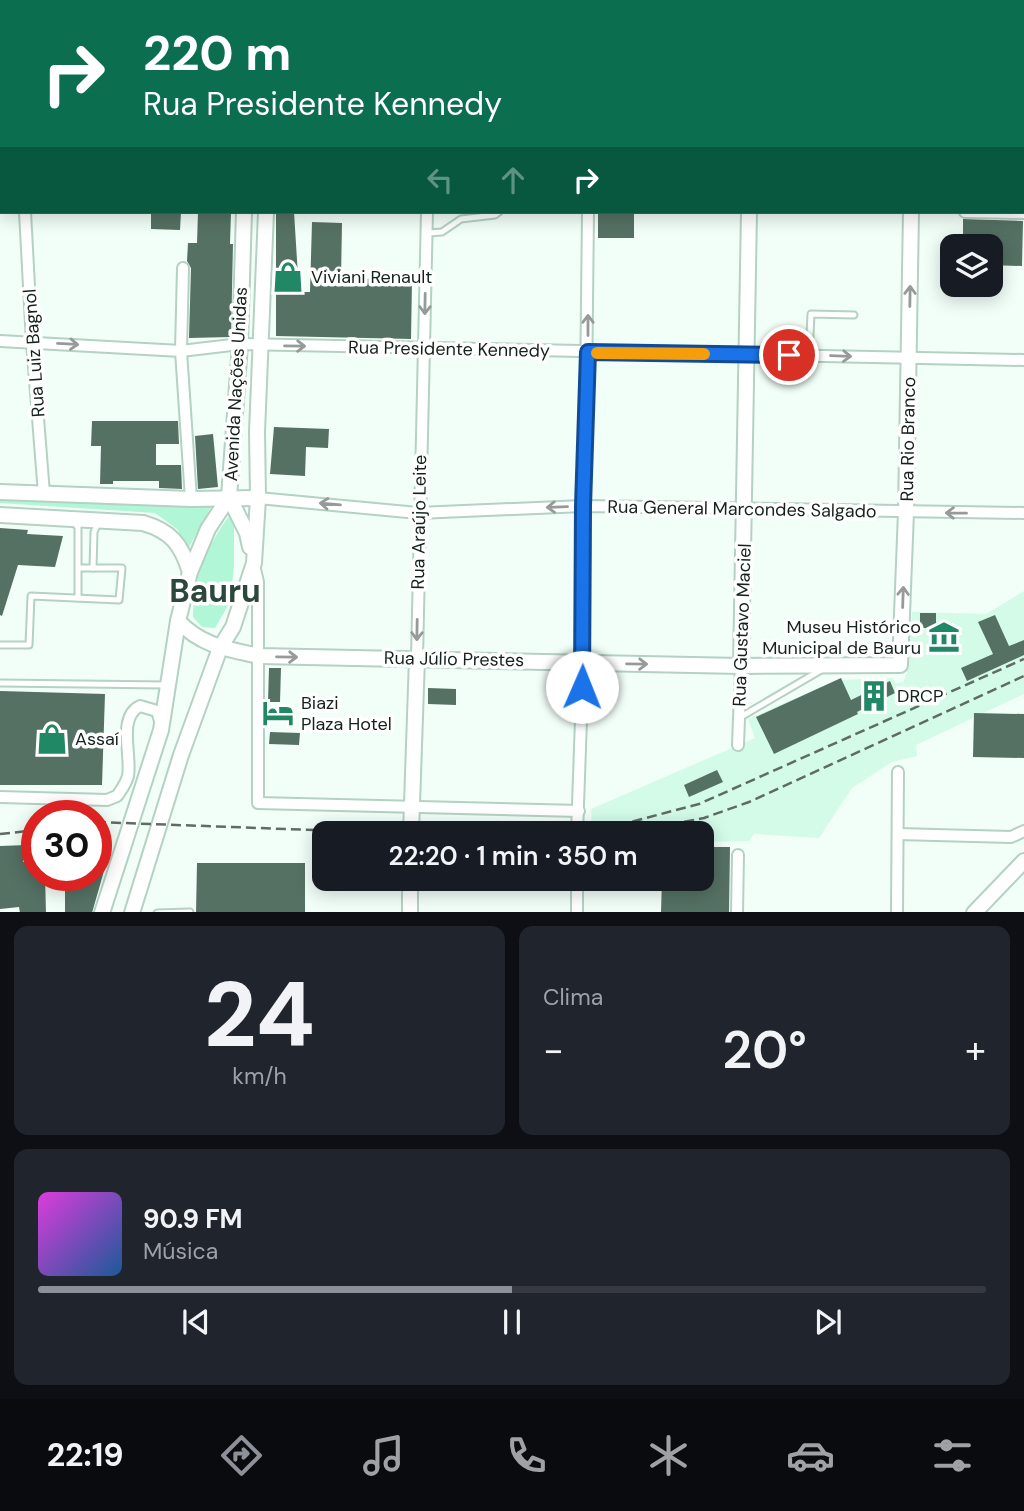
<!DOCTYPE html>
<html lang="pt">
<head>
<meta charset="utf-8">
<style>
  body { margin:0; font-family:"DM Sans",sans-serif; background:#20242c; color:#f1f3f6; height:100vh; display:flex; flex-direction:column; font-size:26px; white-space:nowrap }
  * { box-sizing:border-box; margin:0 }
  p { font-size:23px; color:#9ea1a6 }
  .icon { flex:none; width:38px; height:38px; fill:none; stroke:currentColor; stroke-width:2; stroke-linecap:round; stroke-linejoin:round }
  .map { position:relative; height:912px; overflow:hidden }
  .panel { display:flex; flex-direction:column; gap:14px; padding:14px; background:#0d0f14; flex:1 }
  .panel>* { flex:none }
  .top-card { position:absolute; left:0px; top:0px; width:1026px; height:214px; box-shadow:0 4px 18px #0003; background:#0b6e4f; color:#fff; overflow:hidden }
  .controls { position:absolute; left:940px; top:234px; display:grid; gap:14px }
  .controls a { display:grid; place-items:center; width:63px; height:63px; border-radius:14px; background:#171b24; box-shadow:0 4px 18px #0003; font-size:35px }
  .speed { position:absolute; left:21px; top:800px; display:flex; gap:14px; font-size:35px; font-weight:700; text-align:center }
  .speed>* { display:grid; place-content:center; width:91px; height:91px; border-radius:50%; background:#171b24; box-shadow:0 4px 18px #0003; line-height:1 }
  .speed .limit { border:10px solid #d22; background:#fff; color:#111 }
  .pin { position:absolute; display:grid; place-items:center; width:60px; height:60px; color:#fff; margin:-30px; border:4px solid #fff; border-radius:50%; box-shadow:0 2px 7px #0007 }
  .me { position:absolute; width:77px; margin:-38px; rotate:1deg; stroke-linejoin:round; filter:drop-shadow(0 0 5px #0008) }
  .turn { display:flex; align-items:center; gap:24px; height:147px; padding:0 28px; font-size:32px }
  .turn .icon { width:91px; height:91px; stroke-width:2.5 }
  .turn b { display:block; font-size:49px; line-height:60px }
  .lanes { display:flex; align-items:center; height:66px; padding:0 28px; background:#0003; justify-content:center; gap:35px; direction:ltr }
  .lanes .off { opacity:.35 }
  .big { font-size:52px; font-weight:600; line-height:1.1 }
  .panel .widget { flex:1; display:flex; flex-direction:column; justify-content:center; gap:10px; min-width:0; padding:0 24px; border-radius:14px; background:#20242c }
  .panel .dial { align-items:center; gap:0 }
  .dial b { font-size:91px; line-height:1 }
  .song { display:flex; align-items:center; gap:21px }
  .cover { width:84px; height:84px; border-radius:10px; background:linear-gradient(135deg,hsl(300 70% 55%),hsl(210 70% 35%)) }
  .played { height:7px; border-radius:4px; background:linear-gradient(90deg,#8c9099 50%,#363941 50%) }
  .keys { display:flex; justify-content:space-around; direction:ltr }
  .heat { display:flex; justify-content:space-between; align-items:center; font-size:38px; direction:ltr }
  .panel .tiles { flex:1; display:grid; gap:14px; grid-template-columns:1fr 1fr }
  .widget:last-child { grid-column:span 2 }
  .trip { position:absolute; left:312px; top:821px; width:402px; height:70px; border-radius:14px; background:#171b24; box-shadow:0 4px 18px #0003; font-weight:600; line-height:70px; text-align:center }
  .dock { display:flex; height:112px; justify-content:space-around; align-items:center; background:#090b0e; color:#9ea1a6 }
  .dock .icon { width:49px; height:49px }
  .dock .current { color:#8c9099 }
  .dock b { font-size:32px; color:#f1f3f6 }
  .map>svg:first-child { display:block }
  .built { fill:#d3fbe8 }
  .green { fill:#b1f6d6 }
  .building { fill:#557164 }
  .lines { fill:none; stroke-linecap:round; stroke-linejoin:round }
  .lane-casing { stroke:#b4d2c3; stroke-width:9 }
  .street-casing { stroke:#b4d2c3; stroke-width:14 }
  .secondary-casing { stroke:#b4d2c3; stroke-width:18 }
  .lane { stroke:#fff; stroke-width:5 }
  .street { stroke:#fff; stroke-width:10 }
  .secondary { stroke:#fff; stroke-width:14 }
  .rail { stroke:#5f6b65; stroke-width:2.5; stroke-dasharray:10 5; stroke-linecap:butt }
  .oneway { stroke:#969b99 }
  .route-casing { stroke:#114b97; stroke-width:18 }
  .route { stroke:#1a73e8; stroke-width:12 }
  .slow { stroke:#f59e0b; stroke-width:12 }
  .labels { text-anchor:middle; stroke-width:7; stroke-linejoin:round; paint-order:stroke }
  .poi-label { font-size:18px; fill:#15211c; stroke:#fff; text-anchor:start }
  .street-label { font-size:18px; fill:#15211c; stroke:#fff }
  .town-label { font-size:32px; font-weight:bold; fill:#2c473b; stroke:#fff }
</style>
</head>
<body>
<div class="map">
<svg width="1024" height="913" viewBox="0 0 1024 913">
  <rect width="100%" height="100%" fill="#f2fef8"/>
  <polygon class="built" points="1024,591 1024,694 916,745 917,756 892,762 852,788 819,838 754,834 749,841 702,842 702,833 592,833 591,809 755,738 748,719 837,680 892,678 896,683 903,682 907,673 912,612 986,614"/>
  <g class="green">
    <polygon points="0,497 176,507 212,505 188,549 177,529 155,513 0,503"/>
    <path d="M229,516L234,521V566L230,602L215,628L202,627L193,617C193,577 206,548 229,516Z"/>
  </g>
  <g class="building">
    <polygon points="151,212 181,212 180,230 151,229"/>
    <polygon points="198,212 231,212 230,244 233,244 231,337 189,338 191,268 187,261 188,243 197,243"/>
    <polygon points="276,212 294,212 299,292 310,292 312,222 342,223 341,278 412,280 411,339 276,336"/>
    <rect x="598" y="212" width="36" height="26"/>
    <polygon points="963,219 1023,221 1022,266 990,265 990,247 963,247"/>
    <polygon points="92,421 178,421 179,444 156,444 156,465 181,465 182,489 159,488 159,481 113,481 113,484 100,484 101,446 91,446"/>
    <polygon points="274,427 329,429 328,448 306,447 305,476 270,474"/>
    <polygon points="213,434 218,487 198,489 195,436"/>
    <polygon points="0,528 28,530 27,534 63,536 55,567 18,565 2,616 0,615"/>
    <rect x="920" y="613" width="16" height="15"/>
    <polygon points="995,615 1009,646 1024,640 1024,655 967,681 961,668 993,654 978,622"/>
    <polygon points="269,668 281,668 280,702 268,702"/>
    <polygon points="841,678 851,700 890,681 895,693 857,712 858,714 774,754 756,717"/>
    <polygon points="428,688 456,689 456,705 428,704"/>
    <polygon points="0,691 105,694 102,785 0,785"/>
    <polygon points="974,713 1024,714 1024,758 973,757"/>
    <polygon points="270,732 300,733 299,745 269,744"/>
    <polygon points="717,770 723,782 689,797 684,785"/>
    <polygon points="27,845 23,862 37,859 37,875 45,875 46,913 20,913 19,907 0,909 0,846"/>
    <polygon points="702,847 730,847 729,913 661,913 662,878 702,878"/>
    <polygon points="96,850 110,850 92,913 65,913 65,875 96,875"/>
    <polygon points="197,863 305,863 305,913 196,913"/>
  </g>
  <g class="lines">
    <defs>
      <g id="lane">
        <polyline points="428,233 442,232 461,219 495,215 499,212"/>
        <polyline points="809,355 811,314 854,315"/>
        <polyline points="75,524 78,527 78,598"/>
        <polyline points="93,568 94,532 98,523"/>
        <polyline points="0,645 29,645 31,596 119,600 122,568 79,568"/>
        <polyline points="0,683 166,685"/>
        <polyline points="739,718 821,670"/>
        <polyline points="157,913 190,912"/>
      </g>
      <g id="street">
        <polyline points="6,0 7,2"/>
        <polyline points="271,2 271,0"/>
        <polyline points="433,2 433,0"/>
        <polyline points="594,2 594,0"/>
        <polyline points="0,25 2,25"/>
        <polyline points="0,189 2,189"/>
        <polyline points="25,212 32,342 44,494"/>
        <polyline points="965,212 1024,213"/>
        <polyline points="183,268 181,351 191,499"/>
        <polyline points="0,341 181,351 240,344 1024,360"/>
        <polyline points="258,498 418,513 583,506 1024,513"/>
        <polyline points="254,565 258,582 258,803 579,811"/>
        <polyline points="417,658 427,212"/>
        <polyline points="738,745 741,666"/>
        <path d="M0,797L107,800L117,796C121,790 126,784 128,776C132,756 117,717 140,706L157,711L160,721"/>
        <polyline points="577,833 583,663 588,212"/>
        <polyline points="898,834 1011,837 1024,831"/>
        <polyline points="577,913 577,878"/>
        <polyline points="737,913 738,855"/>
        <polyline points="897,913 898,772"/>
      </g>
      <g id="secondary">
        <polyline points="199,0 200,2"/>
        <polyline points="217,0 217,2"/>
        <polyline points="756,2 756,0"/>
        <polyline points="916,2 916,0"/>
        <polyline points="0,492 191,499 258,498"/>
        <polyline points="229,497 247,533 250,547"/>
        <path d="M0,515L143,523C171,531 181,544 190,572"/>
        <path d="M178,621C202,646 227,649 259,656L741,666L900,665L906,512L911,212"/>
        <polyline points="741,666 749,212"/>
        <polyline points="411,833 417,658"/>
        <polyline points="102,913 161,730 178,621 190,572 208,529 229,497 240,344 244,212"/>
        <polyline points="132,913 181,755 220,648 233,627 254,563 258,498 257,432 266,212"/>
        <polyline points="410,913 410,878"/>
        <polyline points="974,913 1024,861"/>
      </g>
    </defs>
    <use href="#lane" class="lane-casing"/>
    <use href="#street" class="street-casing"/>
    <use href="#secondary" class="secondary-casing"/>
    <use href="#lane" class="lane"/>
    <use href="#street" class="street"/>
    <use href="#secondary" class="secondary"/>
    <g class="rail">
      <polyline points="96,822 394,833"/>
      <polyline points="640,830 704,818 749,802 1024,676"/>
      <polyline points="589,833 699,804 1024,659"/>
      <polyline points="0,834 37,830"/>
    </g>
  </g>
  <defs><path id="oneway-shaft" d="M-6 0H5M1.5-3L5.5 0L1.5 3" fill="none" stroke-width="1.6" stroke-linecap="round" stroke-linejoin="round" transform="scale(1.75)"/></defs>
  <g class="oneway">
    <use href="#oneway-shaft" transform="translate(910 296) rotate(-89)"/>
    <use href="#oneway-shaft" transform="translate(425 304) rotate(91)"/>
    <use href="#oneway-shaft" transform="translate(588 325) rotate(-90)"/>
    <use href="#oneway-shaft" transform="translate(68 344) rotate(3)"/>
    <use href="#oneway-shaft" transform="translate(295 346) rotate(1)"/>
    <use href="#oneway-shaft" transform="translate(841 356) rotate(2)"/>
    <use href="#oneway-shaft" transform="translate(330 504) rotate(-175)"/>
    <use href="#oneway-shaft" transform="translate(557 507) rotate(178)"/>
    <use href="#oneway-shaft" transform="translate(956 513) rotate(-179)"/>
    <use href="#oneway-shaft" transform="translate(903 597) rotate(-88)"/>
    <use href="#oneway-shaft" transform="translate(417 630) rotate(91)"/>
    <use href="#oneway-shaft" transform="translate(287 657) rotate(1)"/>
    <use href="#oneway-shaft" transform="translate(637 664) rotate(1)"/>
  </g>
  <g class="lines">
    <defs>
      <polyline id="route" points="582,687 583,506 588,352 789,355"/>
    </defs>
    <use href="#route" class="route-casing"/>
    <use href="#route" class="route"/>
    <polyline class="slow" points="597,353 704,354"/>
  </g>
  <defs>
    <symbol id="shop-bare" viewBox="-9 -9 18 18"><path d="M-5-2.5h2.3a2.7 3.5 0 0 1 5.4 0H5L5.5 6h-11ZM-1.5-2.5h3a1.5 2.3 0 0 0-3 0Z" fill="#208864" stroke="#fff" stroke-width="2.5" paint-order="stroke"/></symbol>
    <symbol id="museum-bare" viewBox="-9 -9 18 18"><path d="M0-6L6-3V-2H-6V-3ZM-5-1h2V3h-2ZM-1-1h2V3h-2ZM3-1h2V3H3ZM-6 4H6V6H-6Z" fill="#208864" stroke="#fff" stroke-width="2.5" paint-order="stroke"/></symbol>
    <symbol id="building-bare" viewBox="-9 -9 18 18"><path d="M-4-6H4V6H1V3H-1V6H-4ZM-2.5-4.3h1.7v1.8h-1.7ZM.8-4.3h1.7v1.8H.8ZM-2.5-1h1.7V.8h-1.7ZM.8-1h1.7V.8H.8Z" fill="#208864" stroke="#fff" stroke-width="2.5" paint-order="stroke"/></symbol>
    <symbol id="hotel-bare" viewBox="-9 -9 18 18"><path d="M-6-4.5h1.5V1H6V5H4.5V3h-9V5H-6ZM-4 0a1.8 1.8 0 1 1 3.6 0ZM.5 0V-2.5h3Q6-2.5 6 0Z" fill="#208864" stroke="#fff" stroke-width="2.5" paint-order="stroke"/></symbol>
  </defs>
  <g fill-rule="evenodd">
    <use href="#shop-bare" x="266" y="255" width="44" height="44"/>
    <use href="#museum-bare" x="922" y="615" width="44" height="44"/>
    <use href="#building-bare" x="852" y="674" width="44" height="44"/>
    <use href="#hotel-bare" x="256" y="691" width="44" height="44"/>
    <use href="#shop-bare" x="30" y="717" width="44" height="44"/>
  </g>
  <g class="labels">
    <g class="poi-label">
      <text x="311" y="283">Viviani Renault</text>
      <text x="921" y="633" text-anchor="end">Museu Histórico<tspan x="921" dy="21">Municipal de Bauru</tspan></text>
      <text x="897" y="702">DRCP</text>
      <text x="301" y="709">Biazi<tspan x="301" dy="21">Plaza Hotel</tspan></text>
      <text x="75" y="745">Assaí</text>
    </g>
    <g class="street-label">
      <text transform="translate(449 349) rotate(1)" y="6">Rua Presidente Kennedy</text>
      <text transform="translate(34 353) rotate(-94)" y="6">Rua Luiz Bagnol</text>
      <text transform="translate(236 384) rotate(-87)" y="6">Avenida Nações Unidas</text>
      <text transform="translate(908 439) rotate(-89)" y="6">Rua Rio Branco</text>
      <text transform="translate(742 509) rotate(1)" y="6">Rua General Marcondes Salgado</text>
      <text transform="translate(419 522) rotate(-89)" y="6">Rua Araújo Leite</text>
      <text transform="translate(742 625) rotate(-88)" y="6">Rua Gustavo Maciel</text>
      <text transform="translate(454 659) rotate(1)" y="6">Rua Júlio Prestes</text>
    </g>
    <g class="town-label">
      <text x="215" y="602">Bauru</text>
    </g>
  </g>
</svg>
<div class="controls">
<a><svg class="icon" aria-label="layers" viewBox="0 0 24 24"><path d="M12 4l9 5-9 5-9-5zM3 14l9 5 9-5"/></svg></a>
</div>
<div class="speed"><div class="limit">30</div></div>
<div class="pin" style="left:789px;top:355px;background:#d93025"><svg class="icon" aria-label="arrive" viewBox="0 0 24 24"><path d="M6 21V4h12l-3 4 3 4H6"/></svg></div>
<svg class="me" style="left:582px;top:687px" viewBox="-20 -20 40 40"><circle r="19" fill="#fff"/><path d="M0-13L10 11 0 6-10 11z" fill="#1a73e8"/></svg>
<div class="trip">22:20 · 1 min · 350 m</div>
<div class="top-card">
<div class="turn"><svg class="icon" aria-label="right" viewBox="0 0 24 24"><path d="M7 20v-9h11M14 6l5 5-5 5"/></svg><div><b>220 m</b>Rua Presidente Kennedy</div></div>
<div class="lanes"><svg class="icon off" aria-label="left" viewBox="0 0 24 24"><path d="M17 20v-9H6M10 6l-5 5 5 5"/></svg><svg class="icon off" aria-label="ahead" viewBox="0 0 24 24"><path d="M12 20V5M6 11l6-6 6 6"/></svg><svg class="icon" aria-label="right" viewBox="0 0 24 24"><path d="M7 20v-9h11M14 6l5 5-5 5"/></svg></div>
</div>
</div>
<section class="panel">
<div class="tiles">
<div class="widget dial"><b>24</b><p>km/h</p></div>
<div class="widget"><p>Clima</p>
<div class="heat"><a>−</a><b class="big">20°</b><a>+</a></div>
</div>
<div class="widget">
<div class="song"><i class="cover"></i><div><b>90.9 FM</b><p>Música</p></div></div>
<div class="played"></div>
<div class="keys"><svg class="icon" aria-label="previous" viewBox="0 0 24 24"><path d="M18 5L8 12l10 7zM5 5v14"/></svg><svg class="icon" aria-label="pause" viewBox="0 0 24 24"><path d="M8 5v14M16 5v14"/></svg><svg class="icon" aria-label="next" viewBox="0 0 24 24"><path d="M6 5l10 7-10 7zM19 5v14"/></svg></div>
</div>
</div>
</section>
<nav class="dock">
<b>22:19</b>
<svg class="icon current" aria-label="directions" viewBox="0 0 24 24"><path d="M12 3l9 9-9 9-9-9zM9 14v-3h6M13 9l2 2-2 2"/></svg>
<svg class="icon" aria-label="music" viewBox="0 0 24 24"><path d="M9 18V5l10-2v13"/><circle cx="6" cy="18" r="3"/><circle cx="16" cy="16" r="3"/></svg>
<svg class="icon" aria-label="phone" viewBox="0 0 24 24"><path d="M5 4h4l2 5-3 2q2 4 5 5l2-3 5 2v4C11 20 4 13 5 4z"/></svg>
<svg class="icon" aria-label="climate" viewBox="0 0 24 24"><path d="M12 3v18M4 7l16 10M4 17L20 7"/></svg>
<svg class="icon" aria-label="car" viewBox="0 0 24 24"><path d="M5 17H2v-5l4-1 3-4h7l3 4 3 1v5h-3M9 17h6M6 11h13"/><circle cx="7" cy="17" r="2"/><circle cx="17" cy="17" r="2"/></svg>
<svg class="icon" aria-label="filters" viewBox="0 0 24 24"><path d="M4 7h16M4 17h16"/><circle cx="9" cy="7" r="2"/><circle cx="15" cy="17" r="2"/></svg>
</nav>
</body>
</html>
